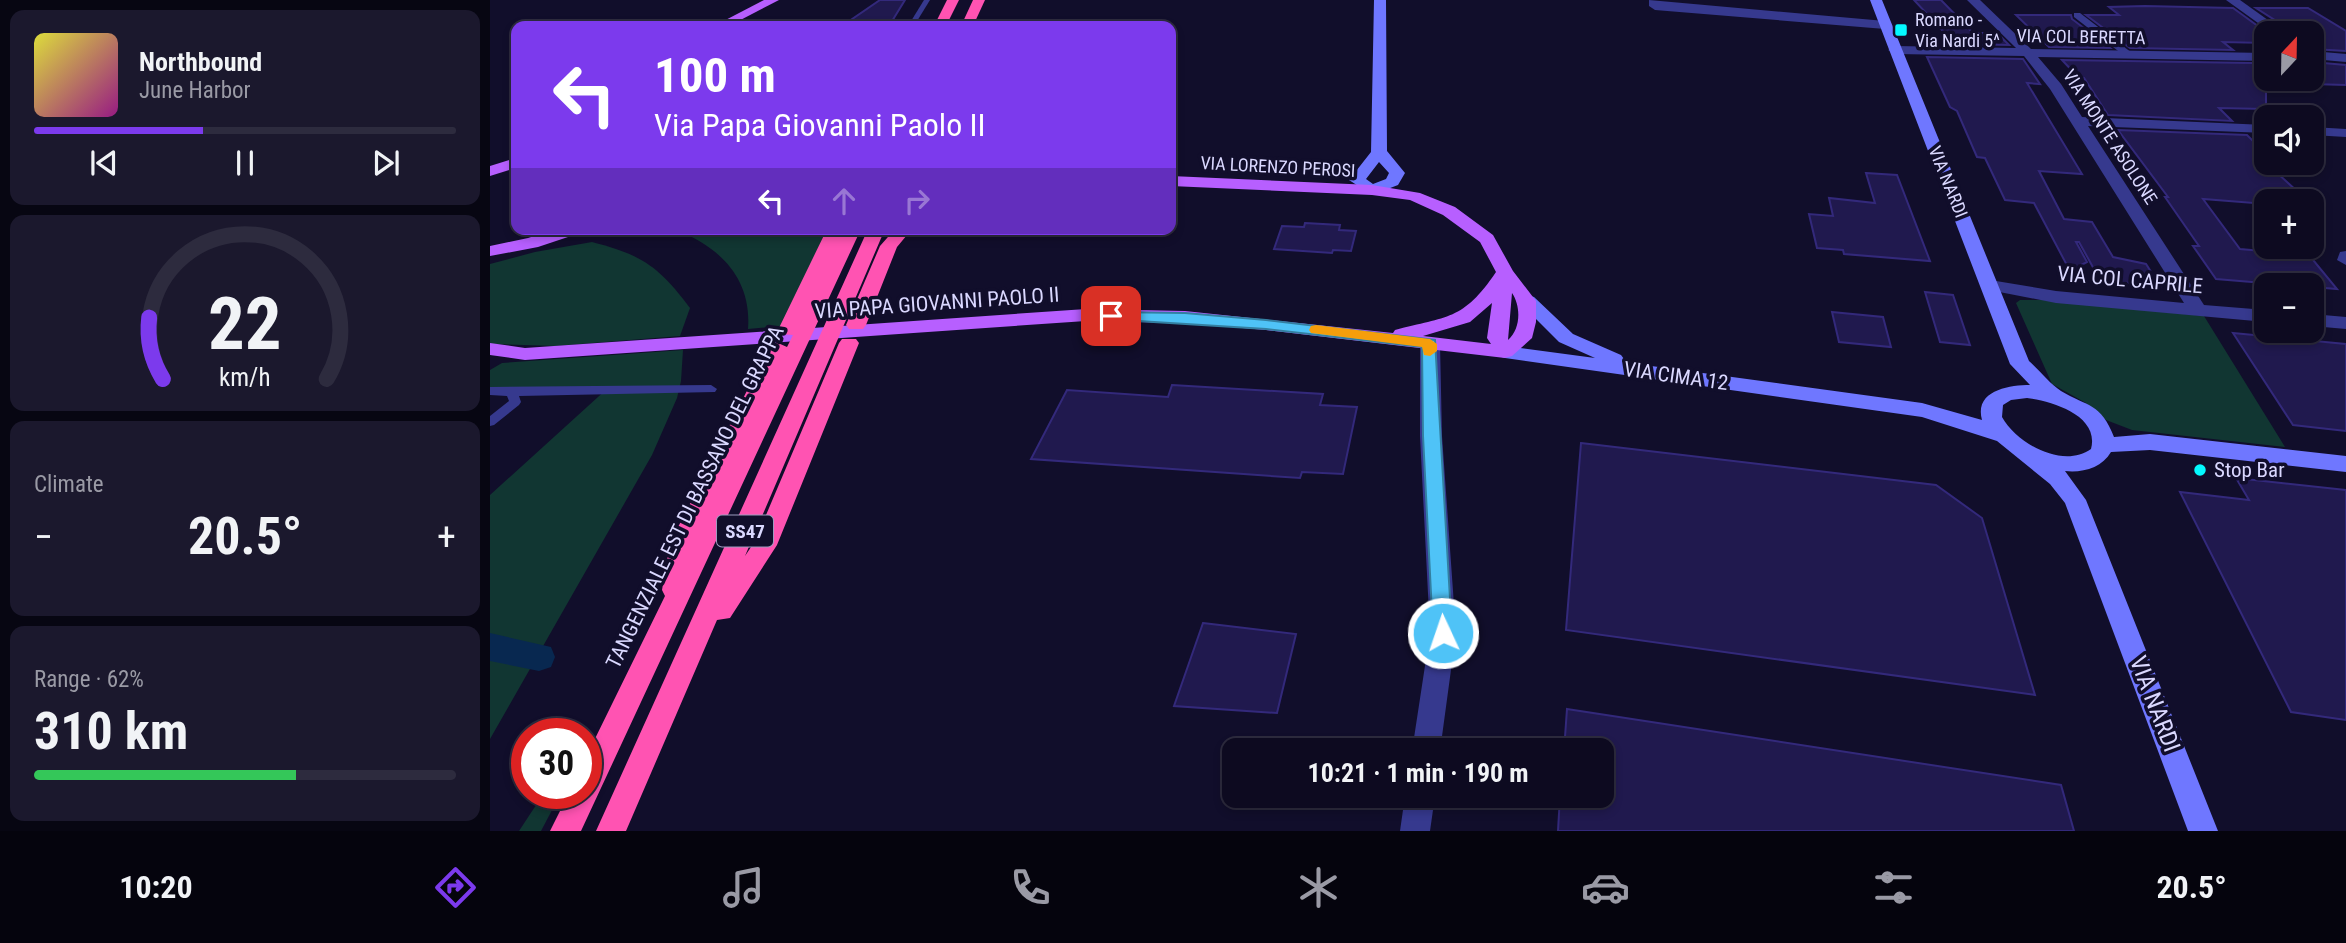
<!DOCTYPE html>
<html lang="en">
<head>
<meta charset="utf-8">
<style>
  body { margin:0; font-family:"Roboto Condensed",sans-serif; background:#1b182d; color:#f1f3f6; height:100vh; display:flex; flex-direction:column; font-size:26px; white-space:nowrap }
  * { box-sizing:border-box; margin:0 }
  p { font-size:23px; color:#9a9aa5 }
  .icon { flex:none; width:38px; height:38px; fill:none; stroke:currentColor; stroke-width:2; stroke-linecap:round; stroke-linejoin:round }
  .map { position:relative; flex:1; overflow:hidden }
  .side { display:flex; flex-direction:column; gap:10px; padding:10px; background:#070612; width:490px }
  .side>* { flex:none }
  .hud { position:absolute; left:21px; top:21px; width:665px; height:214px; border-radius:14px; box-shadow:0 4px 10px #0003,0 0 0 2px #2d2b3e; background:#7c3aed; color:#fff; overflow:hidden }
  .needle { width:46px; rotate:22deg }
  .fabs { position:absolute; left:1764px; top:21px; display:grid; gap:14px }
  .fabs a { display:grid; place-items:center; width:70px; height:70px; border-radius:14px; background:#0d0a20; box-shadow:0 4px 10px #0003,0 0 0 2px #2d2b3e; font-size:35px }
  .speed { position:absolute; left:21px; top:718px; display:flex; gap:14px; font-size:35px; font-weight:700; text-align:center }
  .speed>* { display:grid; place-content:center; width:91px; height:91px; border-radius:50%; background:#0d0a20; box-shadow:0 4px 10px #0003,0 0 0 2px #2d2b3e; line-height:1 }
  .speed .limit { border:10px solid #d22; background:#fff; color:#111 }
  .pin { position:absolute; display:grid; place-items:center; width:60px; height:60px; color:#fff; margin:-30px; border-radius:14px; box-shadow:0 4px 10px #0006 }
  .me { position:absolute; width:77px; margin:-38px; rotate:357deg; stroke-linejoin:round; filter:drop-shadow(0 0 5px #0008) }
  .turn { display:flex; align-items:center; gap:24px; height:147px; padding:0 28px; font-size:32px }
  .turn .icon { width:91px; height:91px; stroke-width:2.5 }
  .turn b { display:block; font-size:49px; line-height:60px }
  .lanes { display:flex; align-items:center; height:66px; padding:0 28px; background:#0003; justify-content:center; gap:35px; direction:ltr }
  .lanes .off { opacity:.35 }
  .big { font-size:52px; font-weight:700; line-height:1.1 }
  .side .widget { flex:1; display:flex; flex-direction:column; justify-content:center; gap:10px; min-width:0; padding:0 24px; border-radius:14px; background:#1b182d }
  .side .dial { align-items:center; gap:0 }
  .dial svg { height:182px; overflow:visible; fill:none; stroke:#2d2b3e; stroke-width:7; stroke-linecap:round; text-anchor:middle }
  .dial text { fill:#f1f3f6; stroke:none }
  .song { display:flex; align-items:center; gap:21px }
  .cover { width:84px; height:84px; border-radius:10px; background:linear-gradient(135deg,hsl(60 70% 55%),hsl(310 70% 35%)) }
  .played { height:7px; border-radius:4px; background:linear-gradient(90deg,#7c3aed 40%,#2d2b3e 40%) }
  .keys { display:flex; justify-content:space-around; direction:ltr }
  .heat { display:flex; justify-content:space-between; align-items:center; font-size:38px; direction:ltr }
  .charge { height:10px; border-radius:5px; background:linear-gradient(90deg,#34c759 62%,#2d2b3e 0) }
  .trip { position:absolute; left:732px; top:738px; width:392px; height:70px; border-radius:14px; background:#0d0a20; box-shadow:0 4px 10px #0003,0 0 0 2px #2d2b3e; font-weight:700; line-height:70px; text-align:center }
  .dock { display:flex; height:112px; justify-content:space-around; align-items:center; background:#05040d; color:#9a9aa5 }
  .dock .icon { width:49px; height:49px }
  .dock .active { color:#7c3aed }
  .dock b { font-size:32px; color:#f1f3f6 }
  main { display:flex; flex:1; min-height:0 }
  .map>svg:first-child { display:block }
  .green { fill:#113632 }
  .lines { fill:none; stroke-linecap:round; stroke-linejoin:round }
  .canal { fill:#082850; fill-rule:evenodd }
  .building { fill:#20194e; stroke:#33297b; stroke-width:2 }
  .lane { fill:#36398e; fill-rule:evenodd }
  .street { fill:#36398e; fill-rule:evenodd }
  .secondary { fill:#6f77ff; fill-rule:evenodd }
  .primary { fill:#b75fff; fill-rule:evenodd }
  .highway { fill:#ff53b2; fill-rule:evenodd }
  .route { fill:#4fc3f7; stroke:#337fa1; stroke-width:2 }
  .slow { fill:#f59e0b }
  .poi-dot { fill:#04f9ff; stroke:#110e2b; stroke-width:2.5 }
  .labels { text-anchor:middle; stroke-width:7; stroke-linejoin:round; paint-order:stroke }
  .far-poi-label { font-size:18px; fill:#dad8ff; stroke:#110e2b; text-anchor:start }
  .far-street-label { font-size:18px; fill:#dad8ff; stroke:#110e2b }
  .shield { fill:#110e2b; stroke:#9e9bbf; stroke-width:2 }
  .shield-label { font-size:19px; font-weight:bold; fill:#dad8ff }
  .street-label { font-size:21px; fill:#dad8ff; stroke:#110e2b }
  .poi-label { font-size:21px; fill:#dad8ff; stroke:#110e2b; text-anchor:start }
  .near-street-label { font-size:24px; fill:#dad8ff; stroke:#110e2b }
</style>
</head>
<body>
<main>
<section class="side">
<div class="widget">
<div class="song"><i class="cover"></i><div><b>Northbound</b><p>June Harbor</p></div></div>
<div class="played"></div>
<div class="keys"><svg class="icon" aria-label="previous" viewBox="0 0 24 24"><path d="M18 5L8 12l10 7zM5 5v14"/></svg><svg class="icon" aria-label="pause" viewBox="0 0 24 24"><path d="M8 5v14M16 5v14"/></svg><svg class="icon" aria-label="next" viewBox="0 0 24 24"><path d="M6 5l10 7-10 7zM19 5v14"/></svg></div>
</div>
<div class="widget dial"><svg viewBox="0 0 100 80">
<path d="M14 69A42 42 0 1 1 86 69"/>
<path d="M14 69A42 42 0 0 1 8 42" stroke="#7c3aed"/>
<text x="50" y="56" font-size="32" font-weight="700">22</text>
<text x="50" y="72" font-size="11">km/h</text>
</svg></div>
<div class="widget"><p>Climate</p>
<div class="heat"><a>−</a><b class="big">20.5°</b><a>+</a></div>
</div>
<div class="widget"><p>Range · 62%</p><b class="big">310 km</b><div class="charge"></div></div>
</section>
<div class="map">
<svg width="1856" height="831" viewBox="0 0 1856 831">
  <rect width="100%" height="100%" fill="#110e2b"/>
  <g class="green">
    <path d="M184,229H337L292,326L258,329C262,278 229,246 184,229Z"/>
    <path d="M102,242C153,255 169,267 200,308L190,336L65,346L0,344V264L45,252Z"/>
    <polygon points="1530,300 1554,300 1714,316 1795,447 1642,430 1616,420 1596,403 1562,384 1526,303"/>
    <polygon points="193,350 191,381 187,398 162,455 0,739 0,495 119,387 0,388 0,370 12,363"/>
    <polygon points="54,793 71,793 51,831 29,831"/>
  </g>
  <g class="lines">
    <polygon class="canal" points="0,633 61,647 65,657 61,667 49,671 0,661"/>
  </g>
  <g class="building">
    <polygon points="390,0 415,0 399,26 352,26"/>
    <polygon points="1424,0 1451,0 1483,33 1507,33 1519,45 1465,44"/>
    <polygon points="1655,6 1743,8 1776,32 1776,43 1733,42 1743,50 1640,48 1596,15 1629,15 1619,7"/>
    <polygon points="1766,8 1818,8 1856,31 1856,51 1822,49 1822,33 1805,33"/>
    <polygon points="1526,15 1581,15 1582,19 1620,48 1559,47"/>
    <polygon points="1437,57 1533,59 1550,84 1537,83 1592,174 1549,171 1574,219 1602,222 1623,257 1656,264 1670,286 1610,280 1589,242 1586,242 1597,262 1580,271 1544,203 1515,200 1495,158 1487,157 1467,111 1460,107"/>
    <polygon points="1572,60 1762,63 1776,74 1776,109 1729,108 1742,121 1618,115 1594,78 1588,77"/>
    <polygon points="1822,62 1856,65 1856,85 1822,84"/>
    <polygon points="1628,130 1757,135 1776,154 1776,163 1818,201 1776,201 1776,204 1713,199 1750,249 1819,255 1847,289 1726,279 1703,246 1709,246 1675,197 1678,197"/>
    <polygon points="1376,173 1407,175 1440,261 1354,254 1353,250 1327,248 1319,214 1343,216 1339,198 1385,203"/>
    <polygon points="815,223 850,225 849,230 866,231 861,251 843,250 842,253 784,249 792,226 814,227"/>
    <polygon points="1435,292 1463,295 1480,345 1450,342"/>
    <polygon points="1342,312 1393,317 1401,347 1349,342"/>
    <polygon points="1743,333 1856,344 1856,431 1803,425"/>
    <polygon points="682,385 833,394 830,405 867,407 853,474 812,472 810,478 541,459 577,390 678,397"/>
    <polygon points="1091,443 1446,485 1492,518 1545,695 1076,630"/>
    <polygon points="1746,478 1856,490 1856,720 1801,712 1690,492 1759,500"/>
    <polygon points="713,623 806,634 787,713 684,706"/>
    <polygon points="1077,709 1571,785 1584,831 1068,831 1070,796 1111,796 1111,751 1074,751"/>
  </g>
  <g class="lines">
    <g class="lane">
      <polygon points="434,0 440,0 424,26 418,26"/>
      <polygon points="1584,13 1590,13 1642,53 1642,57 1636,57 1584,17"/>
      <polygon points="221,385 227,389 225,392 29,396 31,402 29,405 4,425 0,426 0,416 19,401 17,396 0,395 0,387"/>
    </g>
    <g class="street">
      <polygon points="1159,0 1395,21 1401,25 1395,29 1165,10 1159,6"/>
      <polygon points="1477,0 1490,0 1541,49 1776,53 1776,61 1548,57 1571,84 1592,117 1776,125 1776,133 1598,126 1714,305 1776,310 1776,322 1566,303 1494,289 1491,285 1500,280 1566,291 1694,303 1560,89 1534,56 1405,54 1398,50 1405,46 1526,48"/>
      <polygon points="1736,0 1750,0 1796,33 1782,33"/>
      <polygon points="1822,51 1856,54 1856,62 1822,59"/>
      <polygon points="1822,127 1856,129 1856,137 1822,135"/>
      <polygon points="1856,251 1856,265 1847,260 1850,252"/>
      <polygon points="1822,314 1856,317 1856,329 1822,326"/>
      <polygon points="940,338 947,340 950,344 952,436 966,633 950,751 922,751 940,633 930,436 930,344 933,340"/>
      <polygon points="915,796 945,796 940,831 910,831"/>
    </g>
    <g class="secondary">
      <path d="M884,0H896L897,151L915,173L908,185L882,195L859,180L881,152ZM889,162L899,173L896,179L883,184L876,179Z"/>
      <path d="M1380,0H1392L1539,361C1549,370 1560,384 1571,391C1598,407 1611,403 1624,437L1660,434L1856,456V472L1660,450L1621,452C1612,468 1592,473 1575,471L1596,500L1728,831H1698L1575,503L1560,484L1507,441L1432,417L1015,358L1008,356L1005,352L1008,348L1015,346L1105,358L1069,342L1028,301L1037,295L1044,297L1083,334L1131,355L1134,359L1132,362L1432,403L1492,420C1484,391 1518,385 1540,385L1520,364ZM1537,398C1561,401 1610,415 1601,449C1573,469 1527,444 1512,417L1513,405L1521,400Z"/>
    </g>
    <g class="primary">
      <polygon points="274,0 289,0 239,26 224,26"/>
      <polygon points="26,158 26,168 0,176 0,166"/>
      <path d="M681,176L882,185L930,193L965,207L1003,235L1023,271L1046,301V322L1042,338L1022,356L1015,358L776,330L695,323L596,321L35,360L0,355V343L35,348L596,309L695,311L903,333L905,330C957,316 973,321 1006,272L990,242L953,215L920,200L882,195L681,186ZM1022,293C1031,306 1031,329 1018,340ZM1002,303L997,338L1001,344L933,336L980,322Z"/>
      <polygon points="66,229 92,229 90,233 48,247 0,256 0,246 38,238"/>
    </g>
    <g class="highway">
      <polygon points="457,0 469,0 456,26 444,26"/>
      <polygon points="483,0 495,0 483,26 471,26"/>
      <polygon points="337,229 354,229 353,232 354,229 371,229 91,831 60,831 79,793 96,793 96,757 175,596 172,590 180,543 278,349 281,345 288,343 297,347 303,335 291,334 288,330"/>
      <polygon points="378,229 395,229 255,556 265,541 349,343 352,339 366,339 369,343 287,545 240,618 227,620 136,831 106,831"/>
      <polygon points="405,229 422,229 407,247 376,325 373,329 359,329 356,325 390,246"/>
    </g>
  </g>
  <polygon class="route" points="621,312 695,313 776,320 945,340 962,633 959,638 953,641 946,638 943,633 933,436 932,347 776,329 616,319 616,313"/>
  <polygon class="slow" points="826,325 940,339 947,344 947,351 940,356 934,355 932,347 821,333 819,330 821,326"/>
  <g class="poi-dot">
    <rect x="1404" y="23" width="14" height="14" rx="3.5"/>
    <circle cx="1710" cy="470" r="7"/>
  </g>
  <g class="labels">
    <g class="far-poi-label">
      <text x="1425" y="26">Romano -<tspan x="1425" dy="21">Via Nardi 5^</tspan></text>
    </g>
    <g class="far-street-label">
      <text transform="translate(1591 37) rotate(1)" y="6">VIA COL BERETTA</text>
      <text transform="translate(1620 137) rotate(57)" y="6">VIA MONTE ASOLONE</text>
      <text transform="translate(788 167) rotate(3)" y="6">VIA LORENZO PEROSI</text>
      <text transform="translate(1458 182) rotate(68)" y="6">VIA NARDI</text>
    </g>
    <rect class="shield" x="227" y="515.5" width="56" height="31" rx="5"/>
    <g class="shield-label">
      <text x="255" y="538">SS47</text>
    </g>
    <g class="street-label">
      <text transform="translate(1640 280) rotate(5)" y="7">VIA COL CAPRILE</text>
      <text transform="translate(447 303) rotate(-4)" y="7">VIA PAPA GIOVANNI PAOLO II</text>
      <text transform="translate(1186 376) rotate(8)" y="7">VIA CIMA 12</text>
      <text transform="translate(205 497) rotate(-64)" y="7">TANGENZIALE EST DI BASSANO DEL GRAPPA</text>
    </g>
    <g class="poi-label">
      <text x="1724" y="477">Stop Bar</text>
    </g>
    <g class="near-street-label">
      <text transform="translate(1665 704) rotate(69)" y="8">VIA NARDI</text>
    </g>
  </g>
</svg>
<div class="fabs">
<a><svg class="needle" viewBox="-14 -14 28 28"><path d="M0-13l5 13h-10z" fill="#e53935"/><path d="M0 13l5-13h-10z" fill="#9a9aa5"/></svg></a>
<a><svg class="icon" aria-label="sound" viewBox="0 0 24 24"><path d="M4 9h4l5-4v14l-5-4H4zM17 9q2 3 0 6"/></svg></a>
<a>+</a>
<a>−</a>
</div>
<div class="speed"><div class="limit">30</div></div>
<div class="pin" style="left:621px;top:316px;background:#d93025"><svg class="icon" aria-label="arrive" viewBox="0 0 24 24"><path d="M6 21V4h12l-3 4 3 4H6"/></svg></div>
<svg class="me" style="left:953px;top:633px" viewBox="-20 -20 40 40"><circle r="17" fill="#4fc3f7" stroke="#fff" stroke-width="3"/><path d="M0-11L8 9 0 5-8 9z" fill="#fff"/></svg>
<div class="trip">10:21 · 1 min · 190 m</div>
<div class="hud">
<div class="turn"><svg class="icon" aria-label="left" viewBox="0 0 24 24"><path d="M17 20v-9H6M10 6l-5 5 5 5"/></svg><div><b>100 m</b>Via Papa Giovanni Paolo II</div></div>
<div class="lanes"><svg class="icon" aria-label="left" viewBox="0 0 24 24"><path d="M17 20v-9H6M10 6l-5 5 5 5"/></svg><svg class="icon off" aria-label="ahead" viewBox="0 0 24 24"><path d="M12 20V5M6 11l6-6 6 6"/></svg><svg class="icon off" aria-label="right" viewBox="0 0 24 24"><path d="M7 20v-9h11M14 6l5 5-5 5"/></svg></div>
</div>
</div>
</main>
<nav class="dock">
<b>10:20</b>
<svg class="icon active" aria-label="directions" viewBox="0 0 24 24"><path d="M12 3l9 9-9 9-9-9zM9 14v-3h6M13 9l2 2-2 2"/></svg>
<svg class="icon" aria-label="music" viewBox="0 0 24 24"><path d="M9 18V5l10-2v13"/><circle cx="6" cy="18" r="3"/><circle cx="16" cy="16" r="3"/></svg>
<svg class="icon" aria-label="phone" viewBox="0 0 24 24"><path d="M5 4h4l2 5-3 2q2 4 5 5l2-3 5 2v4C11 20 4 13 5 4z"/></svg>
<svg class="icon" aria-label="climate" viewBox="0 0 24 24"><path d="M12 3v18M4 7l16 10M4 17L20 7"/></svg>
<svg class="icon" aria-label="car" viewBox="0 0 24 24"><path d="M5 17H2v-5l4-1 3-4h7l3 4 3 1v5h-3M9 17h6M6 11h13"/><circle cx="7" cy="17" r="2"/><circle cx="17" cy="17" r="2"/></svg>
<svg class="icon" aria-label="filters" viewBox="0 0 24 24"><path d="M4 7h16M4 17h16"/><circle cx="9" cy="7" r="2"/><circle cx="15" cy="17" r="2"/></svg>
<b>20.5°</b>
</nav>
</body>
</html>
